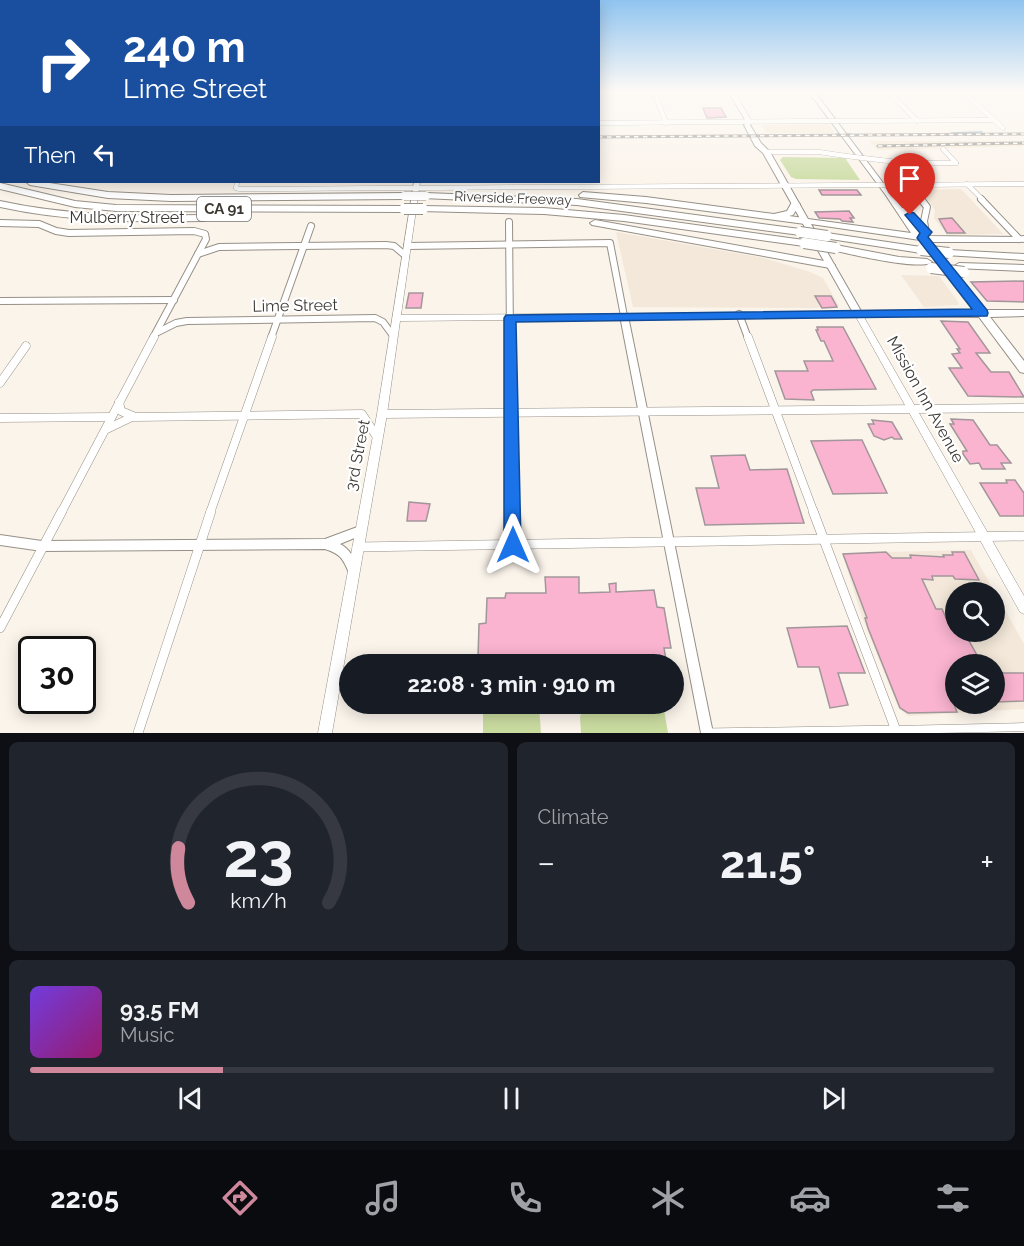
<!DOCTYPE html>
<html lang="en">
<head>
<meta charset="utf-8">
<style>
  body { margin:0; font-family:Raleway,sans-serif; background:#20242c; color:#f1f3f6; height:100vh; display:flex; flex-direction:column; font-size:22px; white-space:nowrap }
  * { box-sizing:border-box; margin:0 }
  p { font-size:20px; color:#9ea1a6 }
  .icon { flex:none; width:33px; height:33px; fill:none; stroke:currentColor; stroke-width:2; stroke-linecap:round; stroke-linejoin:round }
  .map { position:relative; height:733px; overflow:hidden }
  .details { display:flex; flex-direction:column; gap:9px; padding:9px; background:#0d0f14; flex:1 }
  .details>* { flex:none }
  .top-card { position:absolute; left:0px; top:0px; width:600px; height:183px; box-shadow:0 3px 15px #0003; background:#1a4fa0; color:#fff; overflow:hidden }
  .tools { position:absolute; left:945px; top:582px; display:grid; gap:12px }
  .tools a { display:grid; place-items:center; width:60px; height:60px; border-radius:50%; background:#171b24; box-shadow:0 3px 15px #0003; font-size:30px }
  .speed { position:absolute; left:18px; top:636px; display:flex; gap:12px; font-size:30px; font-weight:700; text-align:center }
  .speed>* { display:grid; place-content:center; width:78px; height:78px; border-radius:50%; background:#171b24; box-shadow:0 3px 15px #0003; line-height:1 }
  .speed .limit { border:3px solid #111; border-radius:9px; background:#fff; color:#111 }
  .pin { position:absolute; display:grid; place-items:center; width:51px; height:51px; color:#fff; margin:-62px -26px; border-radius:50% 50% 50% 0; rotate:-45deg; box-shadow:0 0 6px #0007 }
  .pin .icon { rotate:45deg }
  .me { position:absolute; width:66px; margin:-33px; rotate:0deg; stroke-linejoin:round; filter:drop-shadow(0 0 4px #0008) }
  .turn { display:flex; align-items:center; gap:21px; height:126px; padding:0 24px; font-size:27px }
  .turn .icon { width:78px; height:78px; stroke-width:2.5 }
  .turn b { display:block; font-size:42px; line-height:51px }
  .then { display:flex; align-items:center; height:57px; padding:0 24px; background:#0003; gap:12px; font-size:22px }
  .big { font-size:45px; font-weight:700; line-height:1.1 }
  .details .card { flex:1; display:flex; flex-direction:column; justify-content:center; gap:9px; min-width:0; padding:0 21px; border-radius:9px; background:#20242c }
  .details .dial { align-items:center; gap:0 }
  .dial svg { height:156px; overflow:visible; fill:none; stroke:#363941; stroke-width:7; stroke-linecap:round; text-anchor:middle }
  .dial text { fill:#f1f3f6; stroke:none }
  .song { display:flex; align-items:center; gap:18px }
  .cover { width:72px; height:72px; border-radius:9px; background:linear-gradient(135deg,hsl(260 70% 55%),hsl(320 70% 35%)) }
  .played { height:6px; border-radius:3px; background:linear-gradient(90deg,#ce879b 20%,#363941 20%) }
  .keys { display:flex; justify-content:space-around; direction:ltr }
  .heat { display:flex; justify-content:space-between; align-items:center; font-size:33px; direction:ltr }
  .details .tiles { flex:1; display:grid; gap:9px; grid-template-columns:1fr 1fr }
  .card:last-child { grid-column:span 2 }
  .trip { position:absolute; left:339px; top:654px; width:345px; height:60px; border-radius:30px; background:#171b24; box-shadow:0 3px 15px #0003; font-weight:700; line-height:60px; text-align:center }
  .tab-bar { display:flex; height:96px; justify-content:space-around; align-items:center; background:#090b0e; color:#9ea1a6 }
  .tab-bar .icon { width:42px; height:42px }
  .tab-bar .current { color:#ce879b }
  .tab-bar b { font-size:27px; color:#f1f3f6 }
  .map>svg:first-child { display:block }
  .built { fill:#f3e8d9; fill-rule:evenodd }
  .industrial { fill:#f6ead6 }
  .green { fill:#cadba0 }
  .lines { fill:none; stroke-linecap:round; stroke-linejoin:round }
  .stream { stroke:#8babc0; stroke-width:1.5 }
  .building { fill:#fab4d0; stroke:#a2969a; stroke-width:1.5 }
  .pedestrian-casing { stroke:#969087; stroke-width:9 }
  .minor-far3-casing { stroke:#969087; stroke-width:5 }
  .minor-far2-casing { stroke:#969087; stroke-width:8 }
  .minor-far1-casing { stroke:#969087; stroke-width:9 }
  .minor-casing { stroke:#969087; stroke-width:10 }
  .tertiary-casing { stroke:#969087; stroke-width:2 }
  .secondary-casing { stroke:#969087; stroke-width:1 }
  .primary-casing { stroke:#969087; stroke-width:2 }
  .motorway-casing { stroke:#969087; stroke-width:2 }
  .pedestrian { stroke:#fff; stroke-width:8 }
  .minor-far3 { stroke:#fff; stroke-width:4.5 }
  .minor-far2 { stroke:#fff; stroke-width:6 }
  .minor-far1 { stroke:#fff; stroke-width:8 }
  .minor { stroke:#fff; stroke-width:9 }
  .tertiary { fill:#fff; fill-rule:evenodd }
  .secondary { fill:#fff; fill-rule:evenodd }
  .primary { fill:#fff; fill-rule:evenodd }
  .motorway { fill:#fff; fill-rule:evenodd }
  .rail-casing { stroke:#908c85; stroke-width:3 }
  .rail { stroke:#fff; stroke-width:1.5; stroke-dasharray:4.5; stroke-linecap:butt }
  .minor-bridge-casing { stroke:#969087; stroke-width:5; stroke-linecap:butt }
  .motorway-bridge-far1-casing { stroke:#969087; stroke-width:9; stroke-linecap:butt }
  .motorway-bridge-casing { stroke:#969087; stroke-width:12; stroke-linecap:butt }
  .minor-bridge { stroke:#fff; stroke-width:4.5 }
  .motorway-bridge-far1 { stroke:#fff; stroke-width:8 }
  .motorway-bridge { stroke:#fff; stroke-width:10 }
  .route { fill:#1a73e8; stroke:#114b97; stroke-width:1.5 }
  .labels { text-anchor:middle; stroke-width:4.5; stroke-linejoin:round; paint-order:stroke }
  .far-street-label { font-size:14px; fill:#3c3935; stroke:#fff }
  .shield { fill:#fff; stroke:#767472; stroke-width:1.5 }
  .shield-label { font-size:15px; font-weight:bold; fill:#3c3935 }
  .street-label { font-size:16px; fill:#3c3935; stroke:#fff }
</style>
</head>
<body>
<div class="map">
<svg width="1024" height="733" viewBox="0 0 1024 733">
  <rect width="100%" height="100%" fill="#fbf4eb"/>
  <g class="built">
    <polygon points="961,189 1003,234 947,235 934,218 935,210 921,190"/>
    <polygon points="616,232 764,258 810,272 823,278 839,306 814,308 633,307"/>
    <polygon points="901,275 939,276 959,303 958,305 924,307"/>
    <path d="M971,550L1024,644V709L908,716L898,707L862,617L842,553ZM956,592H994V632H956ZM956,664H994V704H956Z"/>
  </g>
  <g class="industrial">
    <polygon points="828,124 835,133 766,133 762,125"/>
    <polygon points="869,141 1024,141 1024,146 877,150"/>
  </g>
  <g class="green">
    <polygon points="783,157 845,158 860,180 796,179 791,177 780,160"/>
    <polygon points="483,704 539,706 541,733 483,733"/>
    <path d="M587,704C609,717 618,711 638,704C645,702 656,703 663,704L668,733H581L580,716Z"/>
  </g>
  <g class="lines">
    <g class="stream">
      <polyline points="951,133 982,132"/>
      <polyline points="836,134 851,134"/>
    </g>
  </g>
  <g class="building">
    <polygon points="703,108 721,108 726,117 707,118"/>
    <polygon points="819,190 857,190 861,195 822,195"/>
    <polygon points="849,211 854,218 850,218 853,222 842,221 840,219 819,218 815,212"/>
    <polygon points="952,218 965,233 947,233 939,219"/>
    <polygon points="1024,281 1024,302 987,301 971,282"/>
    <polygon points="409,293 423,293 421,308 406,308"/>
    <polygon points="815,296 831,296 837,307 822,308"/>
    <polygon points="941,321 968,322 990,353 976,353 991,372 1009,372 1024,397 968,396 949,368 962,368 952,354 960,353 957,349 960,349"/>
    <polygon points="817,327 843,327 876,389 813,390 811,392 814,400 785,399 775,371 808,371 804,361 833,361 824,341 821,341 816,330 818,330"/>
    <polygon points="951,419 973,420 990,445 997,445 1011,463 1001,463 1005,469 982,469 979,463 970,464 963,454 963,451 967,451 950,424 954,424"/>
    <polygon points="872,420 892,422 902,439 894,439 892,437 884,440 874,436 868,424 874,424"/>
    <polygon points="856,440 862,440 887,493 833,494 811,441"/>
    <polygon points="745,455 750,470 787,469 804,523 705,525 696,488 719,488 711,456"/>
    <polygon points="1006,480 1015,480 1024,493 1024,516 1000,516 980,483 1007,483"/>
    <polygon points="409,502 430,504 426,521 407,521"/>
    <polygon points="886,552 892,558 911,558 910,555 944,557 943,555 953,555 952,552 964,552 979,580 955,579 953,576 932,576 933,580 922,579 936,609 942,609 947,620 956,620 956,632 964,632 982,664 956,664 955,707 957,712 908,713 900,708 868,628 865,618 867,618 843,554"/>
    <polygon points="545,577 579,577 579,593 610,592 609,584 616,583 616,592 654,590 657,607 664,608 671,648 664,648 666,660 656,661 659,664 491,664 491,658 478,657 479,624 486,623 487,598 505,598 506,593 546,593"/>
    <polygon points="847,626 865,673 838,673 848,705 830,708 819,667 798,667 787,628"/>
    <polygon points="994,673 1024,673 1024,701 994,702"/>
  </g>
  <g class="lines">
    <defs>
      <polyline id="pedestrian" points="896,730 1024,727"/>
      <g id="minor-far3">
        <polyline points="654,91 666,123"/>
        <polyline points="888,91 917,121"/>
        <polyline points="962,91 1003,128"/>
        <polyline points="841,121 994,120"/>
        <polyline points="598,123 827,121"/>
        <polyline points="943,149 956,163"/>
        <polyline points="766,152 819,152 846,156"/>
        <polyline points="880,160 907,163 956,163"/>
        <polyline points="895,162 922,200"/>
        <polyline points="237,182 236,188 240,189 867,185"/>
        <polyline points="967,184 983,200"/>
        <polyline points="900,185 1024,184"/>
      </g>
      <g id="minor-far2">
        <polyline points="921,199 927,207 924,221 926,233"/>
        <polyline points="981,199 1019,239"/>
        <polyline points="509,222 510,338"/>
        <polyline points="0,223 39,224 56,231 69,233 194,231 205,234 206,239 153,338"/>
        <polyline points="407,246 610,243 624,316"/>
        <polyline points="198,254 219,247 386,245 394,246 406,256"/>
        <polyline points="0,301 174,300"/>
        <polyline points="739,314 748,338"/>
        <polyline points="158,332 176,323 187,321 375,318 383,322 394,337"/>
        <polyline points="271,338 311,226"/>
      </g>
      <g id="minor-far1">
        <polyline points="510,337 513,513"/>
        <polyline points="748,337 814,513"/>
        <polyline points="0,383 26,346"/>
        <polyline points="119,402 121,411 135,417 362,414 377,437"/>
        <polyline points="382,414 1024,408"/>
        <polyline points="0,418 111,417"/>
        <polyline points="107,429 132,417"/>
        <polyline points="61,513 154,337"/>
        <polyline points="210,513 272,337"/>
      </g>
      <g id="minor">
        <polyline points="513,511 513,545"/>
        <polyline points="813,511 897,733"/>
        <polyline points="357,547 1024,536"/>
        <polyline points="0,628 62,511"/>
        <polyline points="138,733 211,511"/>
        <polyline points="707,733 896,730"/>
      </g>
      <g id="tertiary">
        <rect x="0" y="137" width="2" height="4"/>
        <polygon points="624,313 628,316 713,733 701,733 620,316"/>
        <path d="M360,526L364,528L365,531L364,534L340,544C350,549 354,558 358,569L357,573L353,574L349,573C343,558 340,554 325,549L42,551L0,545V535L42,541L325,539Z"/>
      </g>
      <g id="secondary">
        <polygon points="728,91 734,91 752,122 751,123 747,123"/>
        <polygon points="414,182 420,182 401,315 861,312 1024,596 1024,614 1020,612 856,317 400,321 387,414 332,733 318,733 377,414"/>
      </g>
      <path id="primary" d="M808,91H814L902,208H908L929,231L930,233L928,236L1022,237V241L1019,242H931L984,310H1024V316L990,317L1024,361V373L1020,372L979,317L855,316L763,153L755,146L744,125L749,120L752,122L750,125L761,143L770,152L808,219L911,233L885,194ZM811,224L920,240L974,310L861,311Z"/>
      <g id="motorway">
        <polygon points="0,156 2,157 2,162 0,162"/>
        <polygon points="0,170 2,171 2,176 0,176"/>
        <polygon points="26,182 43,182 108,192 171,195 404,193 409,196 404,199 171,201 108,198 30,185"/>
        <polygon points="0,183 75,201 116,205 404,206 409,209 404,212 116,211 75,207 0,189"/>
        <polygon points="583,192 646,197 774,214 787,211 792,202 795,201 800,204 793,215 789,216 805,218 810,221 805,224 646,203 580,197 579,195"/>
        <polygon points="426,193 577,199 800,229 805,232 800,235 577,205 423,198 423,194"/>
        <path d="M0,201C68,216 135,216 204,215L209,218L204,221C135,222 68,222 0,207Z"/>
        <polygon points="423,206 544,208 624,215 804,240 809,243 804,246 624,221 544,214 420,211 420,207"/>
        <polygon points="595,220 830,262 835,265 830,268 592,225 590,223"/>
        <polygon points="827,233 921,247 926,250 921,253 824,238 822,236"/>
        <polygon points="1024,236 1024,242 1016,241 1014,239 1016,237"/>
        <path d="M836,245L899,257L927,259L932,262C921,271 849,254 832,250L831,248Z"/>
        <polygon points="949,250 1024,254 1024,260 945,255 944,253"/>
        <polygon points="959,263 1024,265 1024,271 955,268 954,266"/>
      </g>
    </defs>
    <use href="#pedestrian" class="pedestrian-casing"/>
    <use href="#minor-far3" class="minor-far3-casing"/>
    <use href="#minor-far2" class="minor-far2-casing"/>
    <use href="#minor-far1" class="minor-far1-casing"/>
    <use href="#minor" class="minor-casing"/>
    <use href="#tertiary" class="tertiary-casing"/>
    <use href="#secondary" class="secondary-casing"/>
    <use href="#primary" class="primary-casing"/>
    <use href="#motorway" class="motorway-casing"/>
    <use href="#pedestrian" class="pedestrian"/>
    <use href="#minor-far3" class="minor-far3"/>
    <use href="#minor-far2" class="minor-far2"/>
    <use href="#minor-far1" class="minor-far1"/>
    <use href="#minor" class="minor"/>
    <use href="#tertiary" class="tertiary"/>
    <use href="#secondary" class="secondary"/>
    <use href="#primary" class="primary"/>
    <use href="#motorway" class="motorway"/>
    <defs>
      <g id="rail">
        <polyline points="598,137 1024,134"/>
        <polyline points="878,146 1024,143"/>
      </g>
    </defs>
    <use href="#rail" class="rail-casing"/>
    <use href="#rail" class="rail"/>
    <defs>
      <g id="minor-bridge">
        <polyline points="827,121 841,121"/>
        <polyline points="846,156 880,160"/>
        <polyline points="867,185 900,185"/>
      </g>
      <polyline id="motorway-bridge-far1" points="404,196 426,196"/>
      <g id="motorway-bridge">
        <polyline points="404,209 423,209"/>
        <polyline points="800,232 827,236"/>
        <polyline points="804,243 836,248"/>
        <polyline points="921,250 949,253"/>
        <polyline points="931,268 964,272"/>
      </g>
    </defs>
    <use href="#minor-bridge" class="minor-bridge-casing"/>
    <use href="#motorway-bridge-far1" class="motorway-bridge-far1-casing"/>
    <use href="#motorway-bridge" class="motorway-bridge-casing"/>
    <use href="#minor-bridge" class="minor-bridge"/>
    <use href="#motorway-bridge-far1" class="motorway-bridge-far1"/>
    <use href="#motorway-bridge" class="motorway-bridge"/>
  </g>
  <linearGradient id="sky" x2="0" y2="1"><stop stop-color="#90c4f0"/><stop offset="0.47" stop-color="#fdfaf6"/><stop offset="1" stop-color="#fdfaf6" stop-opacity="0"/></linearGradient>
  <rect width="1024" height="194" fill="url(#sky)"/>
  <polygon class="route" points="910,212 914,213 930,230 932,232 928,237 987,310 988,313 987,316 516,322 521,545 519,551 513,554 507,551 504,545 504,318 506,315 972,309 917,238 920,233 905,215"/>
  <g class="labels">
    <g class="far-street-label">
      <text transform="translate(513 198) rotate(2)" y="5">Riverside Freeway</text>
    </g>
    <rect class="shield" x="197" y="197" width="54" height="24" rx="4.5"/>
    <g class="shield-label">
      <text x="224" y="214">CA 91</text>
    </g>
    <g class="street-label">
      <text x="127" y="223">Mulberry Street</text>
      <text transform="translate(295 305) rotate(-1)" y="6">Lime Street</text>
      <text transform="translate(926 399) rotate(61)" y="6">Mission Inn Avenue</text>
      <text transform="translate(357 455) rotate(-79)" y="6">3rd Street</text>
    </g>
  </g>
</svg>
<div class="tools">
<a><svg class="icon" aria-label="search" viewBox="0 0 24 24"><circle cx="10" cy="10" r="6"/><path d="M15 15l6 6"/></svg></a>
<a><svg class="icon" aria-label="layers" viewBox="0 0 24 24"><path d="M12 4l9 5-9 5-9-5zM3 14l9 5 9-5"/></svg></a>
</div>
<div class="speed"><div class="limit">30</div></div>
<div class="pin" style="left:910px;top:215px;background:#d93025"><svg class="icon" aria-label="arrive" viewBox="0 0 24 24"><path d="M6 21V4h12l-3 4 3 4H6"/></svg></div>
<svg class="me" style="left:513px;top:545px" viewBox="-20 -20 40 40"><path d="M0-17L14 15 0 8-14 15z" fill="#1a73e8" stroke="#fff" stroke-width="4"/></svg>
<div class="trip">22:08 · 3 min · 910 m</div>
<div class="top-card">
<div class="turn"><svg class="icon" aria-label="right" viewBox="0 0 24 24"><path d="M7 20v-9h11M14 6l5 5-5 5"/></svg><div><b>240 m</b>Lime Street</div></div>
<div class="then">Then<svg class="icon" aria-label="left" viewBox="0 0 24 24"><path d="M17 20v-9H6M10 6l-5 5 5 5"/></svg></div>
</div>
</div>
<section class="details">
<div class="tiles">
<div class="card dial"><svg viewBox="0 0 100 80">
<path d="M14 69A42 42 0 1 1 86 69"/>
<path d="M14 69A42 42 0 0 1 9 41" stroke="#ce879b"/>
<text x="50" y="56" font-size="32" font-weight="700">23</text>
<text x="50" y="72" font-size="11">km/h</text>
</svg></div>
<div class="card"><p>Climate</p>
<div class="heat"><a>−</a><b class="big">21.5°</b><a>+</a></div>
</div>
<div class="card">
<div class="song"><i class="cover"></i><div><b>93.5 FM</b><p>Music</p></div></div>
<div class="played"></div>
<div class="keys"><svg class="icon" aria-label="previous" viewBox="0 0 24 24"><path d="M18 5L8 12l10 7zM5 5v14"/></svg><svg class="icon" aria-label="pause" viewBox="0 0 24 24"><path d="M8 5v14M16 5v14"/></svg><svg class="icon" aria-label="next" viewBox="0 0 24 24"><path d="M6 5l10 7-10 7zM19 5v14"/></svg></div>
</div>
</div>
</section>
<nav class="tab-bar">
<b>22:05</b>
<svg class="icon current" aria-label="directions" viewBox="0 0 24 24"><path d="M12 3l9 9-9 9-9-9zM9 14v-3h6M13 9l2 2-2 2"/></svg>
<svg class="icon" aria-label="music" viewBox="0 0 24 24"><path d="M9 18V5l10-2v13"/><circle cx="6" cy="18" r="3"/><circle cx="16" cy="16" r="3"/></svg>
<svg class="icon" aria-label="phone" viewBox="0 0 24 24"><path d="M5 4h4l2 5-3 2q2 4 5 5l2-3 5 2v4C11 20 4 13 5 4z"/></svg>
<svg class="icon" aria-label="climate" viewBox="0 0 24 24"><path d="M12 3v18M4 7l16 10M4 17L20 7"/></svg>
<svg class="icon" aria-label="car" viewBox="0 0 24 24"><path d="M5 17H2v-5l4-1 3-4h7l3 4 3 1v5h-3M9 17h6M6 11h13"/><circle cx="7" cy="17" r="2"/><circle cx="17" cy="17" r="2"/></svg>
<svg class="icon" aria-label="filters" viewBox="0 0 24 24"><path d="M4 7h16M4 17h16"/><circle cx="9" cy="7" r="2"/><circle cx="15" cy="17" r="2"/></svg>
</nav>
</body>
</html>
